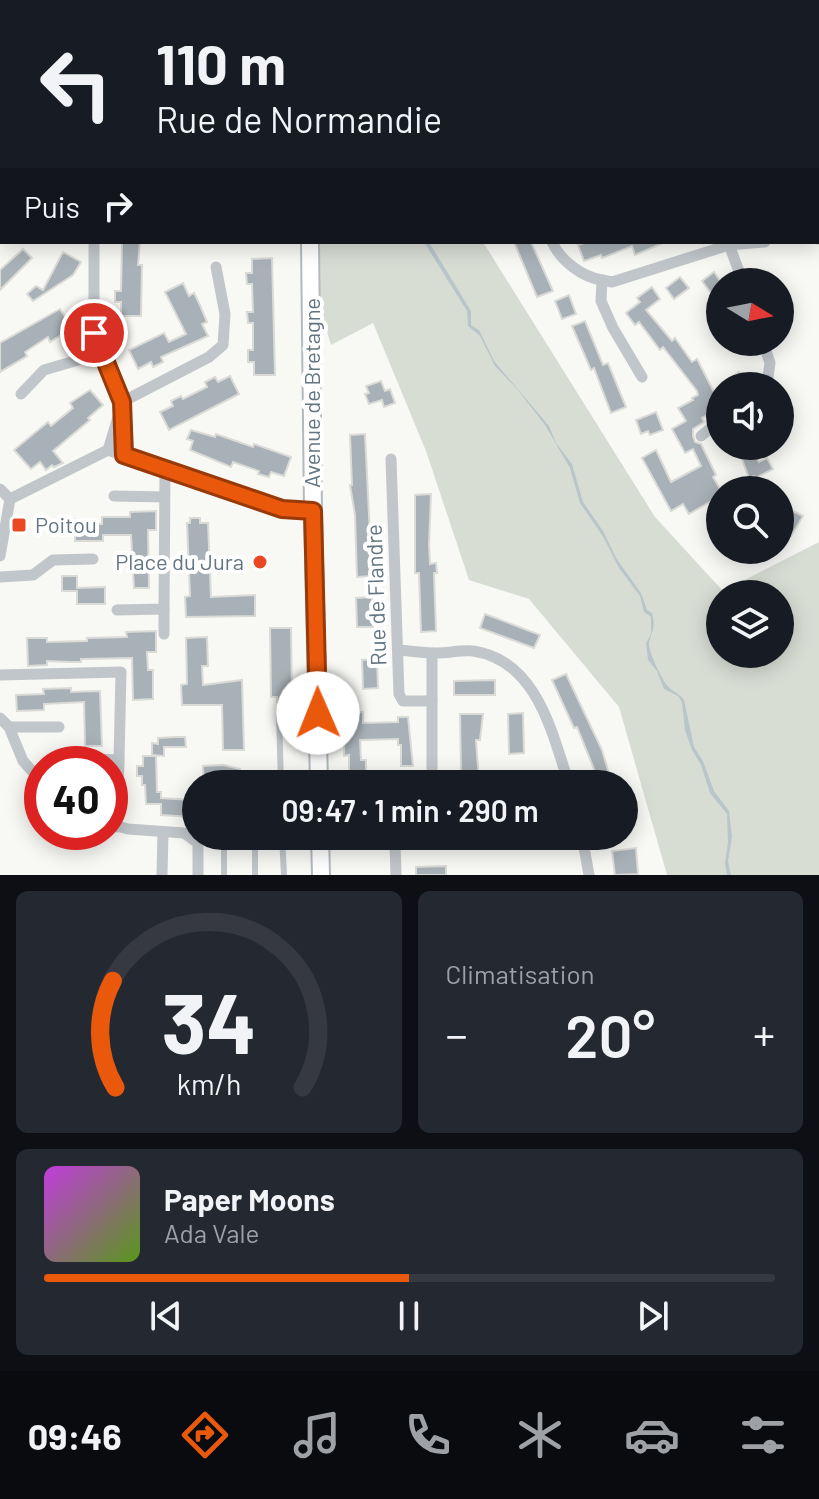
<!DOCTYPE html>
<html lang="fr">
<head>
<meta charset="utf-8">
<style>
  body { margin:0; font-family:Barlow,sans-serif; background:#242831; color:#f1f3f6; height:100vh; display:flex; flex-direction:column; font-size:30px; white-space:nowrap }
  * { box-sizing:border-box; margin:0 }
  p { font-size:26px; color:#9ea1a6 }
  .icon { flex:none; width:44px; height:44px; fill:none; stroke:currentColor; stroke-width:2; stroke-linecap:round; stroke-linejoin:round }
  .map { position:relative; height:875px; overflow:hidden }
  .panel { display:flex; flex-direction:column; gap:16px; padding:16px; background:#0d0f14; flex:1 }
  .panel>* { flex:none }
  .hud { position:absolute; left:0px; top:0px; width:820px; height:244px; box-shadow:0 4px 20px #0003; background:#171b24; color:#f1f3f6; overflow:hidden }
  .needle { width:52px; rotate:100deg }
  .controls { position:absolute; left:706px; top:268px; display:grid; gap:16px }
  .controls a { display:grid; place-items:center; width:88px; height:88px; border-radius:50%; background:#171b24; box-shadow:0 4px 20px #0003; font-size:40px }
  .speed { position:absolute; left:24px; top:746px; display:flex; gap:16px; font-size:40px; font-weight:700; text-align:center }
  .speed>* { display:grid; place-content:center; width:104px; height:104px; border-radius:50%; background:#171b24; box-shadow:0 4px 20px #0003; line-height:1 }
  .speed .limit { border:12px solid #d22; background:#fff; color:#111 }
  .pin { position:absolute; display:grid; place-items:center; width:68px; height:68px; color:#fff; margin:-34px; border:4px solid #fff; border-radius:50%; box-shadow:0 2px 8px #0007 }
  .me { position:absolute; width:88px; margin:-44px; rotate:359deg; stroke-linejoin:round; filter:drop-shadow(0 0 6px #0008) }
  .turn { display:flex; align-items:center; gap:28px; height:168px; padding:0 24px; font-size:36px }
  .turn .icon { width:104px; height:104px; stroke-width:2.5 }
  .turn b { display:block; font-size:56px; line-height:68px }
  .then { display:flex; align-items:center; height:76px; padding:0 24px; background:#0003; gap:16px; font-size:30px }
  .big { font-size:60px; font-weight:600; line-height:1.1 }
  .panel .tile { flex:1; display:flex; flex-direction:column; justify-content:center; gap:12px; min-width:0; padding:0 28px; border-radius:12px; background:#242831 }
  .panel .dial { align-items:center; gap:0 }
  .dial svg { height:208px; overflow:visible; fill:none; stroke:#363941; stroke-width:7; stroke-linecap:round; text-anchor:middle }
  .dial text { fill:#f1f3f6; stroke:none }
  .song { display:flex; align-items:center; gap:24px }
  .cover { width:96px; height:96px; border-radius:12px; background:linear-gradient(135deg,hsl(290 70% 55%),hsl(90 70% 35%)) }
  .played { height:8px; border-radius:4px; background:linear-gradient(90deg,#ea580c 50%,#363941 50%) }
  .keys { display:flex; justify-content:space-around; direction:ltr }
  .heat { display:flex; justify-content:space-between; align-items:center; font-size:44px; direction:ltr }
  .panel .tiles { flex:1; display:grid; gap:16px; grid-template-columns:1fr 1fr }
  .tile:last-child { grid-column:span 2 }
  .trip { position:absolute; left:182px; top:770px; width:456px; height:80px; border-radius:40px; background:#171b24; box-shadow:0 4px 20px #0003; font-weight:600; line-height:80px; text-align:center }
  .tabs { display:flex; height:128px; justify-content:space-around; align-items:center; background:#090b0e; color:#9ea1a6 }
  .tabs .icon { width:56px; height:56px }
  .tabs .active { color:#ea580c }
  .tabs b { font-size:36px; color:#f1f3f6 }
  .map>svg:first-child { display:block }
  .green { fill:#d8ddd4; fill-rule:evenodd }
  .water { fill:#b8c6c9 }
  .building { fill:#a8b1b7; stroke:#dadad7; stroke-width:2 }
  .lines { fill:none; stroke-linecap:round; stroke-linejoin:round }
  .secondary-casing { stroke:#b3babe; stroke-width:20 }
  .lane { stroke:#c1c6ca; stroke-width:6 }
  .street { stroke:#c1c6ca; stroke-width:11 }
  .secondary { stroke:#fff; stroke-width:16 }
  .route-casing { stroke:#983908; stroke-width:20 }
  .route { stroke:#ea580c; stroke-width:14 }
  .poi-dot { fill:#ea4823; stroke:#fff; stroke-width:3 }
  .labels { text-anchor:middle; stroke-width:8; stroke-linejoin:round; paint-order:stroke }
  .street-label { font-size:22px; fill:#627581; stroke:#fff }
  .poi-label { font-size:22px; fill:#627581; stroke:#fff; text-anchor:start }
</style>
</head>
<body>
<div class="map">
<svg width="819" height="875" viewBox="0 0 819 875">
  <rect width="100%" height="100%" fill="#f8f8f5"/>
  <path class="green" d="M300,242H483L655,517L723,591L819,542V875H667L619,707L529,599L469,580L426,451L373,323L331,345ZM720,594H780V654H720Z"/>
  <path class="water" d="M424,242H429L471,311V325L479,330L494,361L549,426L556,443L572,464L583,502L603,531L616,558L641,593L647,610L652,613C656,629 652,629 649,643C648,651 661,677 666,684C671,691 679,693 684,700L694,747L703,761L714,791L729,811L732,837L728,861L731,875H727L725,863L728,842L727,814L710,793L701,765L692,750L685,730L682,702L678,696L664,689L657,671L648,660L646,643L651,634V617L644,612L640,596L619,568L604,538L580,503L570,468L545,425L517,389L495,366L480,336L468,326L467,311Z"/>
  <g class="building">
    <polygon points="140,242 138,265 142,265 141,316 121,316 121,302 115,302 115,291 121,291 122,243"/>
    <polygon points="514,242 531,242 553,291 537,297"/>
    <polygon points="587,242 665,242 635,255 632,246 602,258 601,255 584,261 578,245"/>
    <polygon points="23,249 32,258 0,290 0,270"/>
    <polygon points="63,252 81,262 73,275 33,301 27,294 36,286 43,290"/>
    <polygon points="272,258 275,375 254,375 254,362 248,362 248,350 253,350 253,323 248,323 247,312 253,312 252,284 247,284 246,273 252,273 252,259"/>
    <polygon points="714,272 720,281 720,328 709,314 720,305 702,281"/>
    <polygon points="680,277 689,288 674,299 666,288"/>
    <polygon points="183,283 189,296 194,293 199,303 207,322 202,324 208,336 161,357 163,362 153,367 151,362 138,369 129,350 164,333 169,342 186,334 165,292"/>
    <polygon points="652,287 660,299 646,310 672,341 675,338 692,362 697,359 720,404 720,408 702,418 704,422 693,429 693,436 695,442 701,444 716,475 713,477 720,489 720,496 689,514 683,504 671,511 642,458 656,450 671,482 701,466 693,449 685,453 672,429 686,421 678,408 693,400 692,398 698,395 697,391 663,347 660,350 639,322 635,325 626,313 640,302 637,298"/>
    <polygon points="569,295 576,314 562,319 555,301"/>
    <polygon points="60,309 72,328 50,342 48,337 25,352 27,356 0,372 0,343"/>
    <polygon points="585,321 603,365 608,363 626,407 611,413 594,368 591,370 572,326"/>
    <polygon points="739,372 749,386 720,386"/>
    <polygon points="230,376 239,394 169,430 160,412 173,406 171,401 181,396 183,399 207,387 205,382 215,377 218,382"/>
    <polygon points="381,381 385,391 390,389 395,403 384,407 382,400 369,404 365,394 369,393 366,386"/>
    <polygon points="90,390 103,405 88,418 90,420 53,451 63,463 54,467 52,465 46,470 40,462 31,469 14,450 48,422 51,426 73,408 70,403"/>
    <polygon points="656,412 663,430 650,435 648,431 641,434 636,420"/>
    <polygon points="191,430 215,437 216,434 253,447 254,444 291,457 284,476 271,472 269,477 258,474 259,471 233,462 231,467 190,450 193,441 187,439"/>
    <polygon points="365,434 372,576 357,577 355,515 350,485 352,485 350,435"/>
    <polygon points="739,451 755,455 759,462 767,458 773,469 755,478 754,476 749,478"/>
    <polygon points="431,494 429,544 430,564 436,563 437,573 434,573 436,631 421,632 419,573 415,573 415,495"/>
    <polygon points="789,509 803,516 791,536 780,530"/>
    <polygon points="156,511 156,530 148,530 149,588 134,588 131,535 103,535 103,541 75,541 75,534 61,534 61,519 75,519 75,524 102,524 102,517 130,517 130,512"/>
    <polygon points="190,518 200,518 200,523 208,523 211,597 255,595 255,616 186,617 185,597 190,596 187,523 190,523"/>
    <polygon points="62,576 77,576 77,588 105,587 105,604 77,604 77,591 62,591"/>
    <polygon points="372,597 373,627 357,627 356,598"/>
    <polygon points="485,614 540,635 534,648 480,628"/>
    <polygon points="270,628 291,628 292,696 286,696 286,702 277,702 277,697 271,697"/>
    <polygon points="156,631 156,652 147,652 148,670 153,670 153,699 133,700 132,658 81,659 81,662 71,662 47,661 47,665 28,666 27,638 47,638 47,642 87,641 87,638 127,637 126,632"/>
    <polygon points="207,637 208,666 202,666 203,685 242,680 244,750 223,750 222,705 182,705 181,685 187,684 186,638"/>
    <polygon points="377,659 378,688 363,689 362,660"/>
    <polygon points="566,674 602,750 612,784 597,784 594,769 577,727 574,728 552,680"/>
    <polygon points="495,680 495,695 454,695 454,681"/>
    <polygon points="71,688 71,692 100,691 102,746 85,746 84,702 44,704 44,710 17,711 16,695 44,694 43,689"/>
    <polygon points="363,712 363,723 398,722 398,717 408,717 413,766 401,766 401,745 398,745 398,739 360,740 361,760 366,760 366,783 349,784 349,755 344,756 345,713"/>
    <polygon points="523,713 524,753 509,754 508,714"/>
    <polygon points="460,714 483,714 480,740 476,740 479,781 473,781 473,784 459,784 459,773 461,773"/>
    <polygon points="175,737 185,737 186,747 164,747 164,756 152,755 152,743 158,744 158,738"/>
    <polygon points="143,756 156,756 157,792 161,792 161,798 193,800 193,817 161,815 161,804 146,804 145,785 142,785 142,776 137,776 137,766 143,766"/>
    <polygon points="223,765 240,769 240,773 274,772 274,784 204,784 203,766"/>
    <polygon points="636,848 638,874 615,875 612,851"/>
    <polygon points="446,866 446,875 416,875 416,867"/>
  </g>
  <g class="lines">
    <defs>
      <g id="secondary">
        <polyline points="291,0 292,2"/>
        <polyline points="310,242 313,511 319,784"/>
        <polyline points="320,836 321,875"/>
      </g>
    </defs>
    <use href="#secondary" class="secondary-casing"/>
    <g class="lane">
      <polyline points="281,784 279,715 314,713"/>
      <polyline points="282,836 284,875"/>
      <polyline points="255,874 255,844"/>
      <polyline points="224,875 224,844 282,843"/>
    </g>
    <g class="street">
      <polyline points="472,0 473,2"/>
      <polyline points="634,0 634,2"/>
      <polyline points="712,0 713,2"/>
      <polyline points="0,50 2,50"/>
      <polyline points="818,93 819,93"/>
      <polyline points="0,230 2,230"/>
      <polyline points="818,236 819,239"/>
      <polyline points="94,242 94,333 122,402 124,455"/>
      <path d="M552,242C561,261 582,277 602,280L601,301L613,328L642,377"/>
      <polyline points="728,242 743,282"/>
      <polyline points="602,280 612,282 729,245 765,242"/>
      <polyline points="763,342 770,363 767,384 765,386"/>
      <polyline points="21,394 44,370 102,353"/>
      <polyline points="122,402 209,357 223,345 225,314 216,267"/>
      <polyline points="701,436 720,421"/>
      <polyline points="108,450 119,414"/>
      <polyline points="391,459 399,694 403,701 432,701"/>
      <polyline points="0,489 10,499"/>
      <polyline points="114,496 164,497"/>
      <polyline points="0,556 10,499 108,450 282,509 313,511"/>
      <polyline points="0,577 33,575 53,560 93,559"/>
      <polyline points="117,610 164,609 165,469"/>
      <polyline points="164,634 164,609"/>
      <path d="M399,650C411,651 424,653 436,653C448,653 461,650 473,651C537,660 552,733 569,784"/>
      <polyline points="432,653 432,784"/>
      <polyline points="0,675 121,672 119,760"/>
      <polyline points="0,718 9,727 23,761 42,782"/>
      <polyline points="9,727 59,727"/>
      <polyline points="95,764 95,759 119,760 117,827"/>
      <polyline points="110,824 128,829 184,833 198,843 198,875"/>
      <polyline points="582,836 589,875"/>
      <polyline points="320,841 572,836"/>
      <polyline points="395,842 396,875"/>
      <polyline points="162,875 163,832"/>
    </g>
    <use href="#secondary" class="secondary"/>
  </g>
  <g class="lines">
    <defs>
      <polyline id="route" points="94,333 122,402 124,455 282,509 313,511 318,713"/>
    </defs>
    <use href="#route" class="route-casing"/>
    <use href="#route" class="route"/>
  </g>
  <g class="poi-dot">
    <rect x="11" y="517" width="16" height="16" rx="4"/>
    <circle cx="260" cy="562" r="8"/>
  </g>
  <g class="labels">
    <g class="street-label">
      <text transform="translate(312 393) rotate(-90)" y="8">Avenue de Bretagne</text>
      <text transform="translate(376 595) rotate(-92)" y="8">Rue de Flandre</text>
    </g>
    <g class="poi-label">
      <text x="35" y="533">Poitou</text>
      <text x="244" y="570" text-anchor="end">Place du Jura</text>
    </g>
  </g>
</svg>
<div class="controls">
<a><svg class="needle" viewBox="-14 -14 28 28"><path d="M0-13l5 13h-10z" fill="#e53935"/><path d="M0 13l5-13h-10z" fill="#9ea1a6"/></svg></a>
<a><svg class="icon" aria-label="sound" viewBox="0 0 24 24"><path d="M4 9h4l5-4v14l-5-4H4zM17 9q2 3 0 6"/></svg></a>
<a><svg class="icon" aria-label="search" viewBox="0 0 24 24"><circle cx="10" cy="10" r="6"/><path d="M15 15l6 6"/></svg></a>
<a><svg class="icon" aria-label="layers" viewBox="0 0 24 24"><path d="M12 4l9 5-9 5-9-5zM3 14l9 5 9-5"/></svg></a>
</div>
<div class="speed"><div class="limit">40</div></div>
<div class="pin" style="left:94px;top:333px;background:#d93025"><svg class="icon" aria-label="arrive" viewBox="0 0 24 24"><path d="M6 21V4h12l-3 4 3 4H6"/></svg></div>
<svg class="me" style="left:318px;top:713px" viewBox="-20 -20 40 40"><circle r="19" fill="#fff"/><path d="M0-13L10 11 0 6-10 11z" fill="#ea580c"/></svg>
<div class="trip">09:47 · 1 min · 290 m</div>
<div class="hud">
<div class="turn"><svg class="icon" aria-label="left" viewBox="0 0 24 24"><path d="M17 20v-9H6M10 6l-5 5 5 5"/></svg><div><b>110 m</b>Rue de Normandie</div></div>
<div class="then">Puis<svg class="icon" aria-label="right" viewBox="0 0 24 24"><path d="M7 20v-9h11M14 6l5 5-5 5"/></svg></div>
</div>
</div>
<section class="panel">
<div class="tiles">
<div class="tile dial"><svg viewBox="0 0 100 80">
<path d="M14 69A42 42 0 1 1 86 69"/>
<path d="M14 69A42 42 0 0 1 13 28" stroke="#ea580c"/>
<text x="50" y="56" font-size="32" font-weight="700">34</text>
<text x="50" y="72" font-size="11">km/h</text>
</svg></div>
<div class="tile"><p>Climatisation</p>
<div class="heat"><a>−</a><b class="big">20°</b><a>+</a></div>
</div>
<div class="tile">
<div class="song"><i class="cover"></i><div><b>Paper Moons</b><p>Ada Vale</p></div></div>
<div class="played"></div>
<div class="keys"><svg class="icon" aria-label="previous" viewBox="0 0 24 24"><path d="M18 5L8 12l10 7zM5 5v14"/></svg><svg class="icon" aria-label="pause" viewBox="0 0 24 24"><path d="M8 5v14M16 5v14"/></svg><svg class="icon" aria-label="next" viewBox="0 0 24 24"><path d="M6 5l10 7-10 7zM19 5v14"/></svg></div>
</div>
</div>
</section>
<nav class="tabs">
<b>09:46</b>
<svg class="icon active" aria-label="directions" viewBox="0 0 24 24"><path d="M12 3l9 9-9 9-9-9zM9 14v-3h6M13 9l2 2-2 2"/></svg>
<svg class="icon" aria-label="music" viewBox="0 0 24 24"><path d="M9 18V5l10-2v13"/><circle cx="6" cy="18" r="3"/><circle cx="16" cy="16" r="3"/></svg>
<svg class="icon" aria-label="phone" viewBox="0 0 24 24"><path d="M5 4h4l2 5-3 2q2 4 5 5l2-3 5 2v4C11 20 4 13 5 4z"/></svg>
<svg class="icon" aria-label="climate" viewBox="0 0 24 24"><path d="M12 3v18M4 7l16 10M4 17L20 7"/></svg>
<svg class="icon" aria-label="car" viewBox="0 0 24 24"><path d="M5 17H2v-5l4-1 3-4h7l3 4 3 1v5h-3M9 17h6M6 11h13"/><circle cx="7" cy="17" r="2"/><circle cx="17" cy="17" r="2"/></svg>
<svg class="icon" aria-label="filters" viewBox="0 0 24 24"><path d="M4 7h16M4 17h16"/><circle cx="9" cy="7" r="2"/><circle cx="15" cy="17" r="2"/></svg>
</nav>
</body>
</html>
